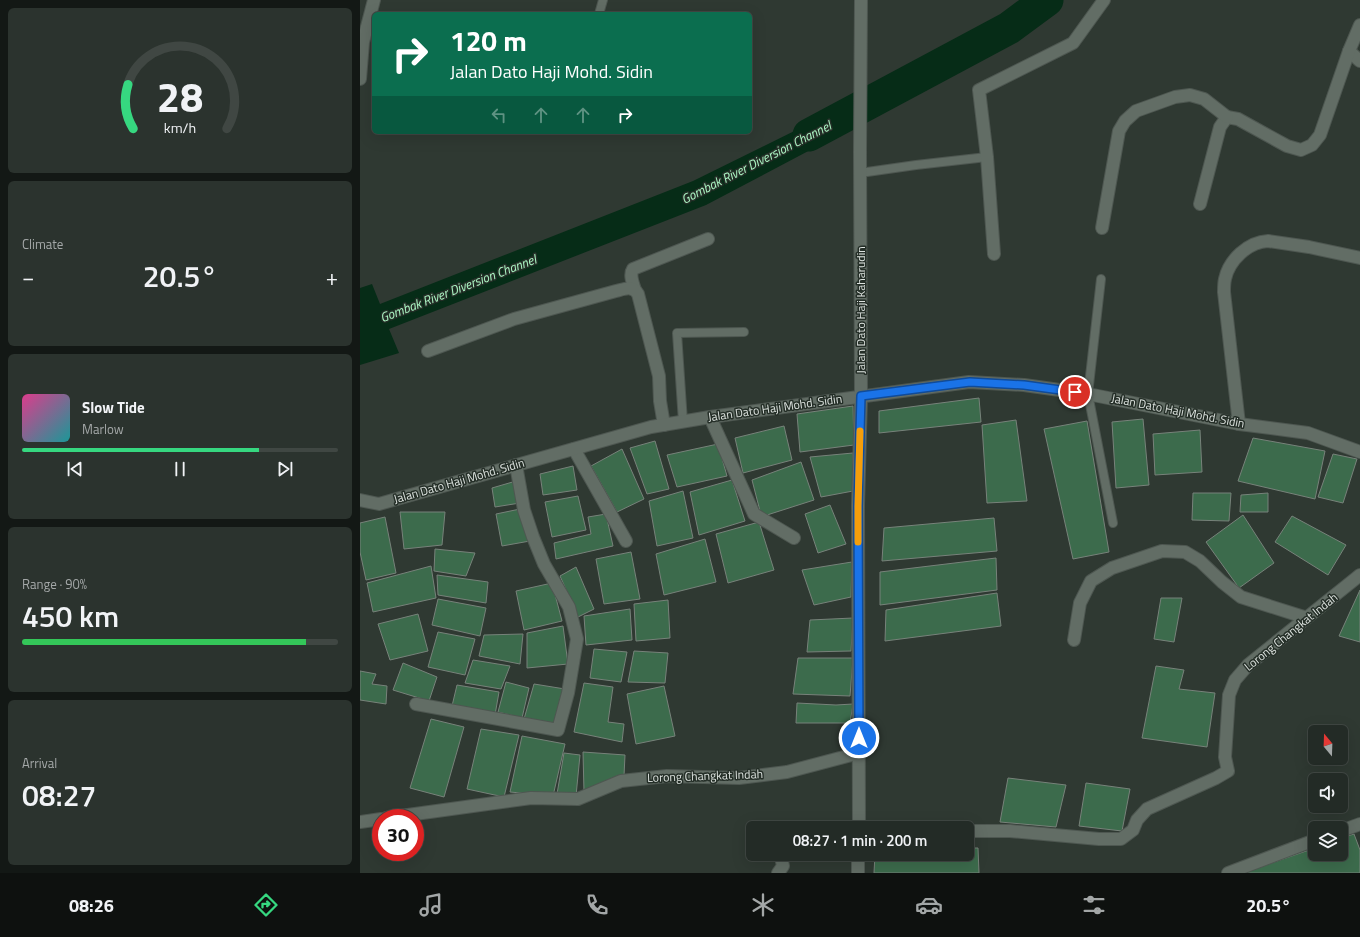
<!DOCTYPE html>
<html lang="en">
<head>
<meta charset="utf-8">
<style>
  body { margin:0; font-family:"Titillium Web",sans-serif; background:#2b332e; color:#f1f3f6; height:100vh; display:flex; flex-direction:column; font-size:15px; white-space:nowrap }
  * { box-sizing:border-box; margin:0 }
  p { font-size:13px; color:#a3a7a7 }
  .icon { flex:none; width:22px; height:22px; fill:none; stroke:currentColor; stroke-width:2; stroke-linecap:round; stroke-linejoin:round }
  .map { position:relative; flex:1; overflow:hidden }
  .panel { display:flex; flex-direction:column; gap:8px; padding:8px; background:#131815; width:360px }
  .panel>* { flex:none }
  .guide { position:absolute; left:12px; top:12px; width:380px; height:122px; border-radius:6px; box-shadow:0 4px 16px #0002,0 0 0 1px #404743; background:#0b6e4f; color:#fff; overflow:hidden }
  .needle { width:26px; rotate:341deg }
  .fabs { position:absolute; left:948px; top:725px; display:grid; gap:8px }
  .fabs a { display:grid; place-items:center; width:40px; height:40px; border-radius:6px; background:#232b26; box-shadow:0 4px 16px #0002,0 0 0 1px #404743; font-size:20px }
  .speed { position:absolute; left:12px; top:809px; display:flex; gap:8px; font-size:20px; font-weight:700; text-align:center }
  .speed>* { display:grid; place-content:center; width:52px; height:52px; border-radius:50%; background:#232b26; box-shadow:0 4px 16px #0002,0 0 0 1px #404743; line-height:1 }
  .speed .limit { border:6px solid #d22; background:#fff; color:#111 }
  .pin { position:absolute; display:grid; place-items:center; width:34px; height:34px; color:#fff; margin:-17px; border:2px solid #fff; border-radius:50%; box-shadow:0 1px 4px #0007 }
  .me { position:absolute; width:44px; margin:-22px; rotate:0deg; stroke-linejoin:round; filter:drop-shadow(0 0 3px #0008) }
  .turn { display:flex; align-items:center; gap:14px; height:84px; padding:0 12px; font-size:18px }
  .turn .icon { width:52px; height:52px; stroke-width:2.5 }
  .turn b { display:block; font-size:28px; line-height:34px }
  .lanes { display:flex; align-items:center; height:38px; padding:0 12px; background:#0003; justify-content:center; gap:20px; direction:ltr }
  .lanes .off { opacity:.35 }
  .big { font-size:30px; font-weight:600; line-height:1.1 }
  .panel .card { flex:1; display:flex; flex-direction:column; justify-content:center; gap:6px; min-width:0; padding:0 14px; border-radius:6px; background:#2b332e }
  .panel .dial { align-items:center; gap:0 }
  .dial svg { height:104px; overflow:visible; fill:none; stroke:#404743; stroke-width:7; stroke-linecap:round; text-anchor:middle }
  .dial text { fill:#f1f3f6; stroke:none }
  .song { display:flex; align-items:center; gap:12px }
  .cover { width:48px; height:48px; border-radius:6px; background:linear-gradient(135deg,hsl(330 70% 55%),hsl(180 70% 35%)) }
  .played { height:4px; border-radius:2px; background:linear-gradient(90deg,#36d880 75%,#404743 75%) }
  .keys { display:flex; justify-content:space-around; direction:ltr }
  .heat { display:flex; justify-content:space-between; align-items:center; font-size:22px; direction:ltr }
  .charge { height:6px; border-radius:3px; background:linear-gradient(90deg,#34c759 90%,#404743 0) }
  .trip { position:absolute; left:386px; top:821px; width:228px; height:40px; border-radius:6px; background:#232b26; box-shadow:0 4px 16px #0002,0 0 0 1px #404743; font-weight:600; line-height:40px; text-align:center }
  .tab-bar { display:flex; height:64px; justify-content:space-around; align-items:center; background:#0e110f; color:#a3a7a7 }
  .tab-bar .icon { width:28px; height:28px }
  .tab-bar .selected { color:#36d880 }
  .tab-bar b { font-size:18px; color:#f1f3f6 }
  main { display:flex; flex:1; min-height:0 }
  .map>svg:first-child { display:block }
  .water { fill:#062c17 }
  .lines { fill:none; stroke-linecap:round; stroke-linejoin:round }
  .river { stroke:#062c17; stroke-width:33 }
  .building { fill:#3c6b4c; stroke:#77827a }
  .service-casing { stroke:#4e5751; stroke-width:10 }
  .minor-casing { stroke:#4e5751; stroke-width:14 }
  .service { stroke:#626d65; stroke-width:8 }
  .minor { stroke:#626d65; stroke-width:12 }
  .route-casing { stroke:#114b97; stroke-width:10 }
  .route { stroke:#1a73e8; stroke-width:7 }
  .slow { stroke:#f59e0b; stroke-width:7 }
  .labels { text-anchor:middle; stroke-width:3; stroke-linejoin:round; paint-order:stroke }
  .street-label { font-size:12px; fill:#dde3df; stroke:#252f28 }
  .water-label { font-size:13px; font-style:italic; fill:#adf8c5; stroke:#252f28 }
</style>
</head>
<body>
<main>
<section class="panel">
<div class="card dial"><svg viewBox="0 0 100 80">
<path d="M14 69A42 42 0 1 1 86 69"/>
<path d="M14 69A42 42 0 0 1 10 35" stroke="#36d880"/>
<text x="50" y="56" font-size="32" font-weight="700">28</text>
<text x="50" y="72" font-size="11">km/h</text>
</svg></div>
<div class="card"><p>Climate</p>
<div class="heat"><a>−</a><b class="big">20.5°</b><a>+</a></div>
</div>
<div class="card">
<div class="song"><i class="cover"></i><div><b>Slow Tide</b><p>Marlow</p></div></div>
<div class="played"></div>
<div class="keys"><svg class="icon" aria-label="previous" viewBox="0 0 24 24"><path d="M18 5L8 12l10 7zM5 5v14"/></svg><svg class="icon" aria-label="pause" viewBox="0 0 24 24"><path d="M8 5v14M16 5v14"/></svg><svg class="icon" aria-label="next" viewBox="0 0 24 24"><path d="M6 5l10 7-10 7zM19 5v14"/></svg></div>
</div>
<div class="card"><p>Range · 90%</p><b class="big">450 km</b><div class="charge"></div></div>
<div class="card"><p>Arrival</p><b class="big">08:27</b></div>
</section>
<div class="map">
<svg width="1000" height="873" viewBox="0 0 1000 873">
  <rect width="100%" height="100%" fill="#2f3932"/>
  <g class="water">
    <path d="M672,0H700C689,15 675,24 658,32L648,19Z"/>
    <polygon points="487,105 490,129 346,205 29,329 39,353 0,365 0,288 12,284 20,304 333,181"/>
  </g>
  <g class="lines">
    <polyline class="river" points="449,135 649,28 687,0"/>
  </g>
  <g class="building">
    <polygon points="619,398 621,422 519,433 519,411"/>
    <polygon points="493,406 494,445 440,452 437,414"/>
    <polygon points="783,419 789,485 756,488 752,422"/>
    <polygon points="656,420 667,501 627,503 622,425"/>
    <polygon points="727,421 749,552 713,559 684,429"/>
    <polygon points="424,426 432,460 383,473 375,438"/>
    <polygon points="840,430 842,472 795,475 793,434"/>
    <polygon points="893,438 965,451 955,499 878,481"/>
    <polygon points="295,441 309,489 287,494 270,448"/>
    <polygon points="358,444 367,476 317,487 307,455"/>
    <polygon points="262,449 284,499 257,512 231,466"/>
    <polygon points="493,453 493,491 461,497 450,457"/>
    <polygon points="973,454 997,459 983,503 958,497"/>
    <polygon points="441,462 454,500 407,515 400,511 392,480"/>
    <polygon points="213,466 217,490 183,495 180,474"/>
    <polygon points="372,480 385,521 339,535 330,492"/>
    <polygon points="156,481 160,503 135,507 132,488"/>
    <polygon points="323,491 333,538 297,546 289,501"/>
    <polygon points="833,493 871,493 869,521 832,520"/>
    <polygon points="908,493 908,512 880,512 881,495"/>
    <polygon points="218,496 226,530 192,537 185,502"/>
    <polygon points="470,505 486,544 458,553 445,514"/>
    <polygon points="160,509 170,541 142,546 136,514"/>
    <polygon points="40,512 85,512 82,545 44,549"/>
    <polygon points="246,514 253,546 196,559 194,543 231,534 228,517"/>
    <polygon points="883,515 914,563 879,588 846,542"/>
    <polygon points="932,516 986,545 968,575 915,542"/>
    <polygon points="25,517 36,573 6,580 0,552 0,523"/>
    <polygon points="634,518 637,551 522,561 524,528"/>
    <polygon points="399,522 414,570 368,583 356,534"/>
    <polygon points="345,539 356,582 304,595 296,554"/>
    <polygon points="75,549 115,553 106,576 74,571"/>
    <polygon points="271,552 280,599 244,604 236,559"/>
    <polygon points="636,558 637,590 520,605 520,572"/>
    <polygon points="492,562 491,597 454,605 442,570"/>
    <polygon points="71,566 76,598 13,612 7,583"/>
    <polygon points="216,567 234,609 218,617 200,576"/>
    <polygon points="77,575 128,582 126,603 78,595"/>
    <polygon points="192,583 202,621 164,630 156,591"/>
    <polygon points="1000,590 1000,642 979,636"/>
    <polygon points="637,593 641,626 525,641 526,610"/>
    <polygon points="801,598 822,598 814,642 794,639"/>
    <polygon points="78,599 126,608 120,636 72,625"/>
    <polygon points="308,600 310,638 276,641 274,604"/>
    <polygon points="270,609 272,640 226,645 224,616"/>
    <polygon points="58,614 68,651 30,660 18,624"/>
    <polygon points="493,618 491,651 447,652 450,620"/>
    <polygon points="203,626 208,664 167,668 167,633"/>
    <polygon points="78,632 115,639 105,675 68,667"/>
    <polygon points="163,634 160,664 119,656 124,635"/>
    <polygon points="234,649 267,652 261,682 230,678"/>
    <polygon points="274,651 308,653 305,683 268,682"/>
    <polygon points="438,658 493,658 490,696 433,694"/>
    <polygon points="113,660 150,666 141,689 105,683"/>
    <polygon points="43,663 77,677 69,701 33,690"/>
    <polygon points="796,666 824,670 819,689 855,693 847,747 782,738"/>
    <polygon points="0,671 16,674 12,684 27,686 26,704 0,700"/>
    <polygon points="146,682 169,688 162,718 138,712"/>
    <polygon points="224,683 253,687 248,722 264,724 262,742 214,732"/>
    <polygon points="174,684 205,689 195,727 164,719"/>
    <polygon points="97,685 139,692 135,715 92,706"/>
    <polygon points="304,686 315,736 276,744 267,694"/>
    <polygon points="437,703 476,705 493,704 490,723 436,723"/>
    <polygon points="71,719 104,727 84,797 50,788"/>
    <polygon points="121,729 159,735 144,797 107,789"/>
    <polygon points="162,736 205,744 193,796 150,792"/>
    <polygon points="223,752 265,755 264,776 224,792"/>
    <polygon points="204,753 220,755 216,796 197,794"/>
    <polygon points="648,778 706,785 696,827 640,822"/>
    <polygon points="726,783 770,789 762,831 719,826"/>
    <polygon points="994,834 1000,850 1000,873 882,873 955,848 955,854 981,854 981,838"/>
    <polygon points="607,848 618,848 619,873 514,873 515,854 607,854"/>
  </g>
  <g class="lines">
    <defs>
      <g id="service">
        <polyline points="239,14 243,0"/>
        <polyline points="500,173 556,165 627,157"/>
        <polyline points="741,279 728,394 753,523"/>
        <polyline points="323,422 317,333 384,332"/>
      </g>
      <g id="minor">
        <polyline points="989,51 1000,61"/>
        <polyline points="0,79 3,42 14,0"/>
        <polyline points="840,204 860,127 867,117 878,119 927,146 941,150 952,145 960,135 989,51 1000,25"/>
        <polyline points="742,228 759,131 765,121 776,111 815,97 830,95 844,99 867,117"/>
        <polyline points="634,254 627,157 619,90 713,43 744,0"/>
        <path d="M275,290C273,283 269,275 273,269L348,239"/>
        <path d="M68,351L154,319L256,291C264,289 273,285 278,294L299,376L300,401L304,425"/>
        <polyline points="350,417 394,514 434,538"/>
        <path d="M879,424L864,292C864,288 864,283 865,279C869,260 888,242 908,241L949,247L1000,258"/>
        <polyline points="214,449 266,541"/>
        <polyline points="0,500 19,504 291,427 350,417 609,382 664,385 728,394 879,424 948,433 1000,452"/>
        <polyline points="714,640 720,603 731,581 752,568 802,551 825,552 840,561 862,582 881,597 947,618"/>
        <polyline points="56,704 198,730 208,693 217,639 209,607 184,564 173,537 164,510 156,465"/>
        <polyline points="26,818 171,798 218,799 261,781 307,776 379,778 427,772 499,753"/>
        <polyline points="0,822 21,819"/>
        <polyline points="499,828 498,505 501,396 500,152 501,0"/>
        <polyline points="607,831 650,831 739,839 761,839 773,830 777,820 787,809 856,778 868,771 865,757 869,695 875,680 888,665 1000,575"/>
        <polyline points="981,831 1000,824"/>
        <polyline points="418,873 423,866 421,857 423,854"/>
        <polyline points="498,873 498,854"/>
        <polyline points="868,873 955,840"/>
      </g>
    </defs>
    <use href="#service" class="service-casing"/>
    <use href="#minor" class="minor-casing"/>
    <use href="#service" class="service"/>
    <use href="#minor" class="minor"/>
  </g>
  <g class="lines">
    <defs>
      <polyline id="route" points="499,738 498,506 501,396 610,382 664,385 715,392"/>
    </defs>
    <use href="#route" class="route-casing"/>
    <use href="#route" class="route"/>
    <polyline class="slow" points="498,542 498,506 500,431"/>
  </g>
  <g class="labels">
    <g class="street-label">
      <text transform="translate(501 310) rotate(-90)" y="4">Jalan Dato Haji Kaharudin</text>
      <text transform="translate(415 408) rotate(-8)" y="4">Jalan Dato Haji Mohd. Sidin</text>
      <text transform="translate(818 411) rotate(11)" y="4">Jalan Dato Haji Mohd. Sidin</text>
      <text transform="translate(99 481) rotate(-16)" y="4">Jalan Dato Haji Mohd. Sidin</text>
      <text transform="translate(931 632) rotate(-39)" y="4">Lorong Changkat Indah</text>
      <text transform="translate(345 776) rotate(-2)" y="4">Lorong Changkat Indah</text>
    </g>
    <g class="water-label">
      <text transform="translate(396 162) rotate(-27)" y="5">Gombak River Diversion Channel</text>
      <text transform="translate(98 288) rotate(-21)" y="5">Gombak River Diversion Channel</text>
    </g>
  </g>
</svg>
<div class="fabs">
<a><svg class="needle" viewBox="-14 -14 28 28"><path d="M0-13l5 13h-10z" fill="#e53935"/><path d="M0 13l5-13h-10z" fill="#a3a7a7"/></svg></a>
<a><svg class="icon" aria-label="sound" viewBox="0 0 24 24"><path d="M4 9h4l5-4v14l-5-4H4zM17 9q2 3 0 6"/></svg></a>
<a><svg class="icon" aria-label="layers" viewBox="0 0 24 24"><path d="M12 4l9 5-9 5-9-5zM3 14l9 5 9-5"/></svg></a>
</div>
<div class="speed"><div class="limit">30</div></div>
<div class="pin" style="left:715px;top:392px;background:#d93025"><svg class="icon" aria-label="arrive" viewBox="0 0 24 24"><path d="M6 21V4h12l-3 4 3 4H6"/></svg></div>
<svg class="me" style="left:499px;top:738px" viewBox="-20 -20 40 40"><circle r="17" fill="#1a73e8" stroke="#fff" stroke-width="3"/><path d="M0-11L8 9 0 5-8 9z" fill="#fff"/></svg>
<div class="trip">08:27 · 1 min · 200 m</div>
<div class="guide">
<div class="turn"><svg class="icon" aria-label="right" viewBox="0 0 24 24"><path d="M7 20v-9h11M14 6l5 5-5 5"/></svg><div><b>120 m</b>Jalan Dato Haji Mohd. Sidin</div></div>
<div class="lanes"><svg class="icon off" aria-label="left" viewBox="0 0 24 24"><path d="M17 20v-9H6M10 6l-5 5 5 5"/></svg><svg class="icon off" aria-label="ahead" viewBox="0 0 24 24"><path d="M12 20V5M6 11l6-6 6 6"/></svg><svg class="icon off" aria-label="ahead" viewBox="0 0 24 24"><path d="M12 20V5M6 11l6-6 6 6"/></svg><svg class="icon" aria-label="right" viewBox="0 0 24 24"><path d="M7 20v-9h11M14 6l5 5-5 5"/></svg></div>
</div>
</div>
</main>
<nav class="tab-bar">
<b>08:26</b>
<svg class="icon selected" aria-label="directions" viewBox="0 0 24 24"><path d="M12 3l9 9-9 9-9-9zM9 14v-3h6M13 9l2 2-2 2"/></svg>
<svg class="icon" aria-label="music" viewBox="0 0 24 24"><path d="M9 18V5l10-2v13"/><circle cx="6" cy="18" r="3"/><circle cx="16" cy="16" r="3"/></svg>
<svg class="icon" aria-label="phone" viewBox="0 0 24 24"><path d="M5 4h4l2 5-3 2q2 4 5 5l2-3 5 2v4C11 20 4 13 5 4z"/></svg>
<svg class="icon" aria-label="climate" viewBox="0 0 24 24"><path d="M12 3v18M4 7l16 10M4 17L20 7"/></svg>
<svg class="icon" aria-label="car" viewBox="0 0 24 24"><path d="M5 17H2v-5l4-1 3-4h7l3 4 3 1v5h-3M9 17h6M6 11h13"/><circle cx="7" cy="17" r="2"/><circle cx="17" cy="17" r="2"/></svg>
<svg class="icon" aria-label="filters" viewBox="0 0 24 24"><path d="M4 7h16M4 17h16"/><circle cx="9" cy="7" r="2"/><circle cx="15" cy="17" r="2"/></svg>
<b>20.5°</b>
</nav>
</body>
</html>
